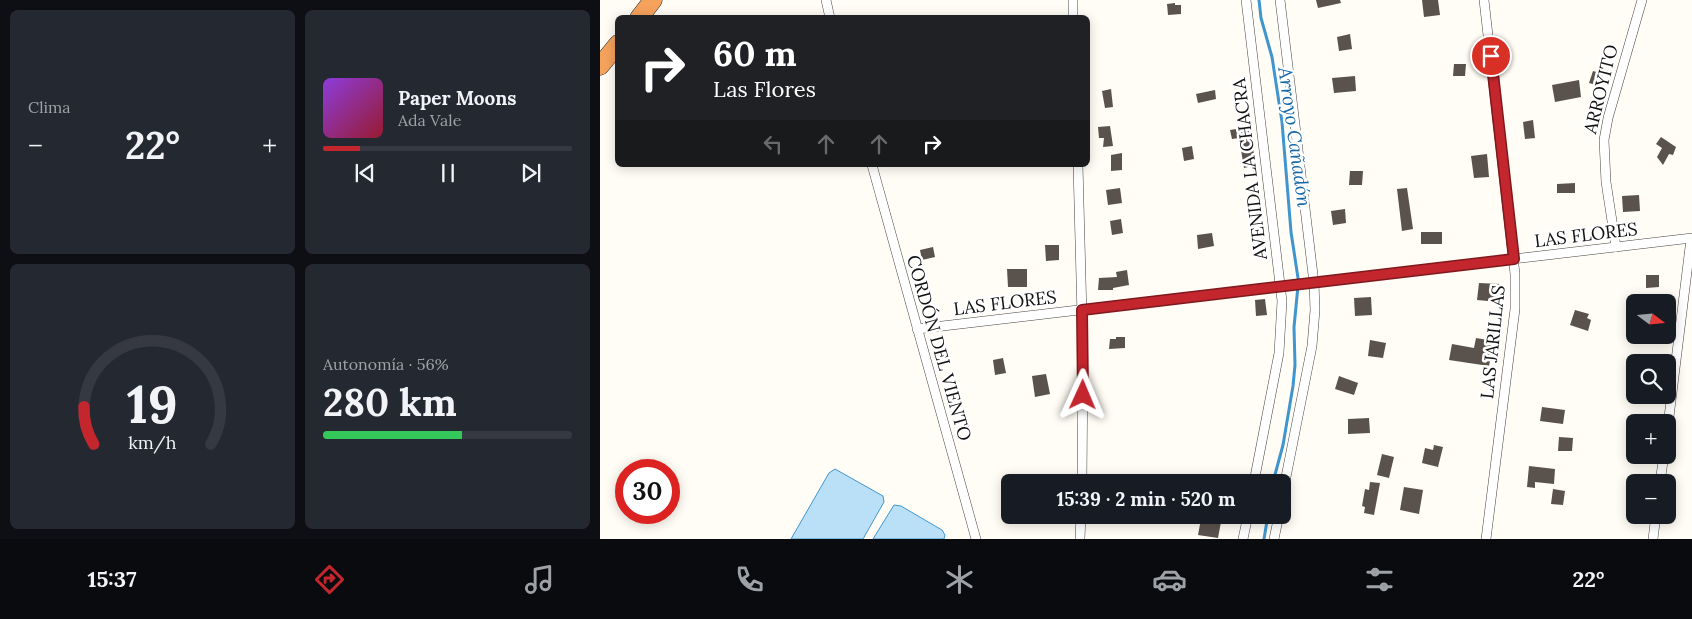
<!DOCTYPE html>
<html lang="es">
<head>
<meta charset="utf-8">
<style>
  body { margin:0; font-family:Lora,serif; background:#242831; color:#f1f3f6; height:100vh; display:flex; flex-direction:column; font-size:19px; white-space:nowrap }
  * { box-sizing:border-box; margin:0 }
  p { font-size:16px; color:#9ea1a6 }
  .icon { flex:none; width:28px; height:28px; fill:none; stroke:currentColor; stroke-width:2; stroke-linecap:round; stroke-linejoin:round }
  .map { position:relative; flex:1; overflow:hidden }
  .panel { display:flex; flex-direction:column; gap:10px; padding:10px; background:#0d0f14; width:600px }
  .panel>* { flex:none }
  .top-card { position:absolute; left:15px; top:15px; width:475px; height:152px; border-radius:8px; box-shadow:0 2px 12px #0003; background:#202124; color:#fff; overflow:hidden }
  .needle { width:32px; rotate:106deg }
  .buttons { position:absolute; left:1026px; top:294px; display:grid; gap:10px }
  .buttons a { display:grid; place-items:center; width:50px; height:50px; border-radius:8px; background:#171b24; box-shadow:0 2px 12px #0003; font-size:25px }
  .speed { position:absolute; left:15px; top:459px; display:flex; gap:10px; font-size:25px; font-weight:700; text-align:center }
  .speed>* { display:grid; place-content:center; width:65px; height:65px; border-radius:50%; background:#171b24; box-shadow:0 2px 12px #0003; line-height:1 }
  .speed .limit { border:8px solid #d22; background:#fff; color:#111 }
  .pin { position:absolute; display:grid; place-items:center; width:42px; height:42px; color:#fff; margin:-21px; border:2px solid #fff; border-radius:50%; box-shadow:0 1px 5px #0007 }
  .me { position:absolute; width:55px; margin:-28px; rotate:1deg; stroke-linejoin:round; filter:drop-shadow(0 0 4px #0008) }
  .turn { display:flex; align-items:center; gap:18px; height:105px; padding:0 15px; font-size:22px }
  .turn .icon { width:65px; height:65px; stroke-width:2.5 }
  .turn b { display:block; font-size:35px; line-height:42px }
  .lanes { display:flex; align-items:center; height:48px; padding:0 15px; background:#0003; justify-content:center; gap:25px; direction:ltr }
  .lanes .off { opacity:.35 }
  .big { font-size:38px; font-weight:700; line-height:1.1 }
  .panel .tile { flex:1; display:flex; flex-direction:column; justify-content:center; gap:8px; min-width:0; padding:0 18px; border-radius:8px; background:#242831 }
  .panel .dial { align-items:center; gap:0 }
  .dial svg { height:130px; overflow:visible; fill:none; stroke:#363941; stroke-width:7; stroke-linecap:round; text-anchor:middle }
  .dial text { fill:#f1f3f6; stroke:none }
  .song { display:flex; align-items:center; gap:15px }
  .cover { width:60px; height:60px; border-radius:8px; background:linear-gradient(135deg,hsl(270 70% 55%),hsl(350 70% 35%)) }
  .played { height:5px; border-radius:2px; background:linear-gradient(90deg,#c4262e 15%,#363941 15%) }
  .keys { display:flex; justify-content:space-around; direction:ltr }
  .heat { display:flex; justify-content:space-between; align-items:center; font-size:28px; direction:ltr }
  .charge { height:8px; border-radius:4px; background:linear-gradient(90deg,#34c759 56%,#363941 0) }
  .panel .tiles { flex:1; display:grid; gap:10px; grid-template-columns:repeat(2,1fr) }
  .trip { position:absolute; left:401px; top:474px; width:290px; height:50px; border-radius:8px; background:#171b24; box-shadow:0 2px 12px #0003; font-weight:700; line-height:50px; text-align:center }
  .tabs { display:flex; height:80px; justify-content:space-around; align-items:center; background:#090b0e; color:#9ea1a6 }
  .tabs .icon { width:35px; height:35px }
  .tabs .on { color:#c4262e }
  .tabs b { font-size:22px; color:#f1f3f6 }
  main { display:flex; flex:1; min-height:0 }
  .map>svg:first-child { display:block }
  .water { fill:#b9e0f7; stroke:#3f96cf }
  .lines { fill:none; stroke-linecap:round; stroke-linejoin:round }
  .stream { stroke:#3f96cf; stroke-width:3 }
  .building { fill:#5a524d }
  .street-casing { stroke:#444; stroke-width:10 }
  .highway-casing { stroke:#222; stroke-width:19 }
  .street { stroke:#fff; stroke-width:9 }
  .highway { stroke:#f5a25d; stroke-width:18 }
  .route-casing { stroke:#7f191e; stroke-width:12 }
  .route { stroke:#c4262e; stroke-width:9 }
  .labels { text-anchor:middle; stroke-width:5; stroke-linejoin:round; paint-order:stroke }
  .street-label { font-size:18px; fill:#111; stroke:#fff }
  .water-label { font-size:19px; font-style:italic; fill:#1768a6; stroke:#fff }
</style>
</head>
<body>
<main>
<section class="panel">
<div class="tiles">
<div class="tile"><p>Clima</p>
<div class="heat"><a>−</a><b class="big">22°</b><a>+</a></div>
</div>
<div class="tile">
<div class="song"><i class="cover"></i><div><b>Paper Moons</b><p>Ada Vale</p></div></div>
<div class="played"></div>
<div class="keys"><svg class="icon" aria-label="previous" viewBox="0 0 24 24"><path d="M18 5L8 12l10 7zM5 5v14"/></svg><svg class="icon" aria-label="pause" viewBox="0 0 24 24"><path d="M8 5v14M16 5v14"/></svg><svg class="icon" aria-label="next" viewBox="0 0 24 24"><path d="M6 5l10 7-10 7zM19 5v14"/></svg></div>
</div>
<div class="tile dial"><svg viewBox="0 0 100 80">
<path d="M14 69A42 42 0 1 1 86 69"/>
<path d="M14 69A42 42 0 0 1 8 46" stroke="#c4262e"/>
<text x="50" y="56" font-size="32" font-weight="700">19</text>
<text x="50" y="72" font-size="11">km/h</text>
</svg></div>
<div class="tile"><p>Autonomía · 56%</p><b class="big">280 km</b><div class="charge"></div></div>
</div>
</section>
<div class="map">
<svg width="1092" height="539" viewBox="0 0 1092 539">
  <rect width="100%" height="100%" fill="#fffdf5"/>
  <g class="water">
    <polygon points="235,469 283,496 284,502 263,539 191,539 229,473"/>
    <polygon points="294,505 301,506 342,530 345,535 344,539 273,539"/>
  </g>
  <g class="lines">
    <g class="stream">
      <polyline points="659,0 661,18 672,57 682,122 691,232 698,278"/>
      <polyline points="673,482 683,445 693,386 695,365 694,327 698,286"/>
      <polyline points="664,539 668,515"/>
    </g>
  </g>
  <g class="building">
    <polygon points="716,0 740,0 741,3 718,8"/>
    <polygon points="822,0 838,0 840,15 824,17"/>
    <polygon points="575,3 575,5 581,5 581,14 568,15 567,4"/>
    <polygon points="750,34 752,49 739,51 737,37"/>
    <polygon points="854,64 866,64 865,76 853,76"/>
    <polygon points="993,71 1003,74 1000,86 989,83"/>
    <polygon points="755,76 756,91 734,93 732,78"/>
    <polygon points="979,80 981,97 955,102 952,85"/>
    <polygon points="511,89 513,107 505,108 502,91"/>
    <polygon points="615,90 616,99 598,103 596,94"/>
    <polygon points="933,120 935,138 925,139 923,122"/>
    <polygon points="510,126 513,146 503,147 504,138 499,138 498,127"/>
    <polygon points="649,127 656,165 644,168 639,138 632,139 630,130"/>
    <polygon points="1061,137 1076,147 1073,155 1069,154 1063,165 1057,157 1062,148 1056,144"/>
    <polygon points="592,146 594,159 584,161 582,148"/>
    <polygon points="522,153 522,170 511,171 511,155"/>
    <polygon points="887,154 889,177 874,178 871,156"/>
    <polygon points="750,171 763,171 762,185 749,185"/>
    <polygon points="975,183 975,193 957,193 957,184"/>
    <polygon points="520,188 522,203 508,205 506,190"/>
    <polygon points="807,188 813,229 802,231 797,189"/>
    <polygon points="1039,195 1040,211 1023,212 1022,196"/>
    <polygon points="745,209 746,223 733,225 731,211"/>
    <polygon points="521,219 523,233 512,235 510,221"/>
    <rect x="821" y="232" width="21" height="12"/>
    <polygon points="612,233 614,246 598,249 597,235"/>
    <polygon points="445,245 459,245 459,260 446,261"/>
    <polygon points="333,247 335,257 322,260 320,250"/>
    <polygon points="407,269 427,269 427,287 408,287"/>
    <polygon points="527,270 529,285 513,288 513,290 498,290 499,278 517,277 516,272"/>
    <polygon points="1046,275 1059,275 1059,287 1046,288"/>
    <polygon points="879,283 900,284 899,302 877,300"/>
    <polygon points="771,297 772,315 755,316 754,298"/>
    <polygon points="665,299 667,315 656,316 655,300"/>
    <polygon points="975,310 989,314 987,318 991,320 988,331 970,325"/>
    <polygon points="516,337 525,337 525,348 509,349 510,339 516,339"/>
    <polygon points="876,338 894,341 889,366 849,360 852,344 874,348"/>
    <polygon points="770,340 786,343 783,358 768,356"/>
    <polygon points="403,358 406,373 395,375 393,360"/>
    <polygon points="446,374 450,394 435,397 432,376"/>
    <polygon points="739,376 758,383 754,395 735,389"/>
    <polygon points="942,407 965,410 963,424 940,421"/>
    <polygon points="769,418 770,433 748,434 748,419"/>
    <polygon points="959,437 973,438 972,451 958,451"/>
    <polygon points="834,445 843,447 838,467 822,463 825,448 833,450"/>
    <polygon points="782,454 794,457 789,478 777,475"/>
    <polygon points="929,466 955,469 954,484 935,482 935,488 927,487"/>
    <polygon points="770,482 780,483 774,515 764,513 765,507 762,506 765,489 769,490"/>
    <polygon points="804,487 823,490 819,514 800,510"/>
    <polygon points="953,489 965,491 963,505 951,504"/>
    <polygon points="601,519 621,522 618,538 598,535"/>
  </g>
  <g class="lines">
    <defs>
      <g id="street">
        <polyline points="226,0 230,18"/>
        <polyline points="473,0 473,18"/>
        <polyline points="646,0 682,301 679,353 654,482"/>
        <polyline points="680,0 714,283 715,310 712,346 682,497"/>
        <polyline points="884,0 915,274 915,309 886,539"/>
        <polyline points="272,165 376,539"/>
        <polyline points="478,165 483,354 482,482"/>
        <polyline points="1016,247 1006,182 1004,140 1008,118 1042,0"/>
        <polyline points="317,329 1092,238"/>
        <polyline points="1068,425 1091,239"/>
        <polyline points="1060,482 1064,455"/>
        <polyline points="480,539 481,515"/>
        <polyline points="643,539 648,515"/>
        <polyline points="674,539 679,515"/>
        <polyline points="1053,539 1056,515"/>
      </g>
      <g id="highway">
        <polyline points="39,18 53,0"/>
        <polyline points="0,66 18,44"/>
      </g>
    </defs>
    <use href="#street" class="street-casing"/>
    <use href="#highway" class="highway-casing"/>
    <use href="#street" class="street"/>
    <use href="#highway" class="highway"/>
  </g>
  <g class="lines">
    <defs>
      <polyline id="route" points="483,395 482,310 914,259 891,56"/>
    </defs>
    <use href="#route" class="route-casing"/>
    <use href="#route" class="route"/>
  </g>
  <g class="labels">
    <g class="street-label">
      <text transform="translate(1001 89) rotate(-76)" y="6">ARROYITO</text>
      <text transform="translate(650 169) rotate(-97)" y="6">AVENIDA LA CHACRA</text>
      <text transform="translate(986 235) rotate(-7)" y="6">LAS FLORES</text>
      <text transform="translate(405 303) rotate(-7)" y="6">LAS FLORES</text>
      <text transform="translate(893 342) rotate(-84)" y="6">LAS JARILLAS</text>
      <text transform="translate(339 348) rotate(74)" y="6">CORDÓN DEL VIENTO</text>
    </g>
    <g class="water-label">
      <text transform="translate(695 137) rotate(82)" y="7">Arroyo Cañadón</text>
    </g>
  </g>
</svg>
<div class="buttons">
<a><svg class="needle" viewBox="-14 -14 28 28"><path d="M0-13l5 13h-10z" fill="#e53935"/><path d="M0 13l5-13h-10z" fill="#9ea1a6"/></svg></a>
<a><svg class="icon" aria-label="search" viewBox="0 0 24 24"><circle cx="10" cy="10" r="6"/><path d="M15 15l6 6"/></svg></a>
<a>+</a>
<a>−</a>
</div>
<div class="speed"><div class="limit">30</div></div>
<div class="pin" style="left:891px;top:56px;background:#d93025"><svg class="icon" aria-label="arrive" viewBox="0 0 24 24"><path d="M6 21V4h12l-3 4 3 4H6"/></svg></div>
<svg class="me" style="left:483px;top:395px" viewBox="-20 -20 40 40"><path d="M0-17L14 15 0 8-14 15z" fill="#c4262e" stroke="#fff" stroke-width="4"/></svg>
<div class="trip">15:39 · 2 min · 520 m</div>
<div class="top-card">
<div class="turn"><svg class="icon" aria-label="right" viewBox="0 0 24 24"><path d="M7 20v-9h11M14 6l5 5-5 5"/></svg><div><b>60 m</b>Las Flores</div></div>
<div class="lanes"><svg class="icon off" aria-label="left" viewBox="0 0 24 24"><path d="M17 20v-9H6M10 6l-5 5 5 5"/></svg><svg class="icon off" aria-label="ahead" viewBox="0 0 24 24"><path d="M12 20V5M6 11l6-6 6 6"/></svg><svg class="icon off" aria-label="ahead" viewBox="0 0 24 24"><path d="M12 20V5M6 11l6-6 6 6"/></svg><svg class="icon" aria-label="right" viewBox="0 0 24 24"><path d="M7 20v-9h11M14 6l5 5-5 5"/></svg></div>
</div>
</div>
</main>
<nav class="tabs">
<b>15:37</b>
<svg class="icon on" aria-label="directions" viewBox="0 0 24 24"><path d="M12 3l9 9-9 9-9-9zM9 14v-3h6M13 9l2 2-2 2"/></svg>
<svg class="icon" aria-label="music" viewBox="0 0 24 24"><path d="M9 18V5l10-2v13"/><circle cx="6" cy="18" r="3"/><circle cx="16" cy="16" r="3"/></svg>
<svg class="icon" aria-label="phone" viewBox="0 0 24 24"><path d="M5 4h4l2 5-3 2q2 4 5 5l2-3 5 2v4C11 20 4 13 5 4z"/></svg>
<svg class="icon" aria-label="climate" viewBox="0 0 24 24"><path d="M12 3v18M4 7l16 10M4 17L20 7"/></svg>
<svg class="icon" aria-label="car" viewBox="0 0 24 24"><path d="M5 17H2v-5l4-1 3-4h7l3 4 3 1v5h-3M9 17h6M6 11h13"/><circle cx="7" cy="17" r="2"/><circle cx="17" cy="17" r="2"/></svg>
<svg class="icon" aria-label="filters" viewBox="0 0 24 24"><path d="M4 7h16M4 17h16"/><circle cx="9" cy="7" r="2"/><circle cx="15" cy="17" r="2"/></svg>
<b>22°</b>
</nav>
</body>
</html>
